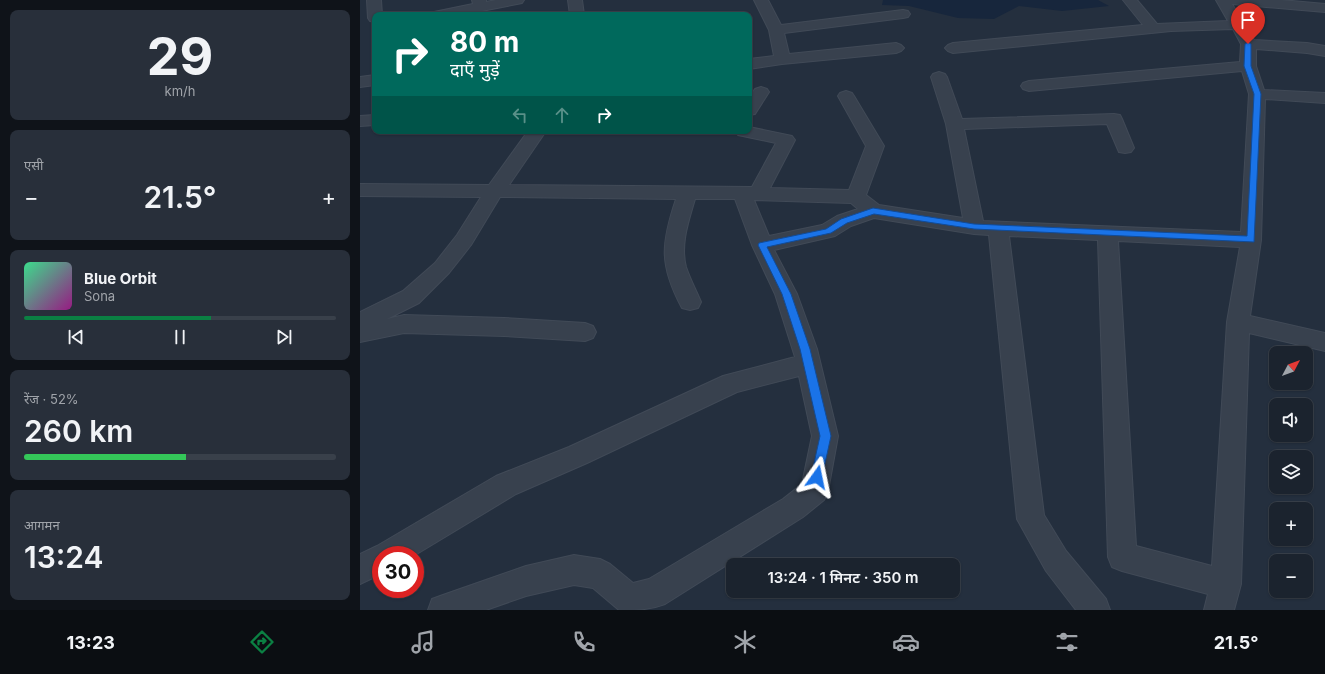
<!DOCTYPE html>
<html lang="hi">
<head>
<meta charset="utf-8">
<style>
  body { margin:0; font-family:Inter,"Noto Sans Devanagari",sans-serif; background:#282f3a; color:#f1f3f6; height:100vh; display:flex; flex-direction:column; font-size:15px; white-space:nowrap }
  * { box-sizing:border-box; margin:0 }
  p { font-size:13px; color:#a0a4aa }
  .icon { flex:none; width:22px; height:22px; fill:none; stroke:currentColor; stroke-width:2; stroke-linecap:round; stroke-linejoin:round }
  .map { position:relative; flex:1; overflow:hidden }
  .drawer { display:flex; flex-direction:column; gap:10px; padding:10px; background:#0f1319; width:360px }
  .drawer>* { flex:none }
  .guide { position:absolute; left:12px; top:12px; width:380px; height:122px; border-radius:8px; box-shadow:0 1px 3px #0004,0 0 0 1px #39404a; background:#00695c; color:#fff; overflow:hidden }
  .needle { width:26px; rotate:49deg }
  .controls { position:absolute; left:909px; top:346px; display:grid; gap:8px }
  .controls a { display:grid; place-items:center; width:44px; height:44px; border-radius:8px; background:#1b232e; box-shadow:0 1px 3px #0004,0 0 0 1px #39404a; font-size:20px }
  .speed { position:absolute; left:12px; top:546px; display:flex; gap:8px; font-size:20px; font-weight:700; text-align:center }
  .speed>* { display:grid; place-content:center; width:52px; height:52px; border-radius:50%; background:#1b232e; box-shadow:0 1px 3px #0004,0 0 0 1px #39404a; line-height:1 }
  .speed .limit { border:6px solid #d22; background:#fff; color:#111 }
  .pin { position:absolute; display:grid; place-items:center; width:34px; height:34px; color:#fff; margin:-41px -17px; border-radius:50% 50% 50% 0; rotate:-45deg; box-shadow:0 0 4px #0007 }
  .pin .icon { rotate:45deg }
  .me { position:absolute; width:44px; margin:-22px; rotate:12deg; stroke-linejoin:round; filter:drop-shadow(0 0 3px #0008) }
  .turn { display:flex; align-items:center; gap:14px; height:84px; padding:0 12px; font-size:18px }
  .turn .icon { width:52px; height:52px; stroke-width:2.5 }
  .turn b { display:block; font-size:28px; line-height:34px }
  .lanes { display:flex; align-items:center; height:38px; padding:0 12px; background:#0003; justify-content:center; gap:20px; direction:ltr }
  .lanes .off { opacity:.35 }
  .big { font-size:30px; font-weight:600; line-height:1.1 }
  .drawer .widget { flex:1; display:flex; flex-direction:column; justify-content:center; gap:6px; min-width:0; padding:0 14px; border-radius:8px; background:#282f3a }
  .drawer .dial { align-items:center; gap:0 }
  .dial b { font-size:52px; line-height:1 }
  .song { display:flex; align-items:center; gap:12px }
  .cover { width:48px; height:48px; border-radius:6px; background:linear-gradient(135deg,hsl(150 70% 55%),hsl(310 70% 35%)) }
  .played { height:4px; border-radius:2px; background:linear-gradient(90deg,#0b8043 60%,#39404a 60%) }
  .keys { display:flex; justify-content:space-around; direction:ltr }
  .heat { display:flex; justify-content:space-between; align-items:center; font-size:22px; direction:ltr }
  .charge { height:6px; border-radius:3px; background:linear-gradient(90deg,#34c759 52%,#39404a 0) }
  .trip { position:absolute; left:366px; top:558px; width:234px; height:40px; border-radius:8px; background:#1b232e; box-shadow:0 1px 3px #0004,0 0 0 1px #39404a; font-weight:600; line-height:40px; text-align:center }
  .tabs { display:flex; height:64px; justify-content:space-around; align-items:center; background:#0b0e12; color:#a0a4aa }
  .tabs .icon { width:28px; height:28px }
  .tabs .current { color:#0b8043 }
  .tabs b { font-size:18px; color:#f1f3f6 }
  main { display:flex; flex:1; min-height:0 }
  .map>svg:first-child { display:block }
  .water { fill:#17263c }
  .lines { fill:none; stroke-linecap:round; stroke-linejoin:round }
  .minor-casing { stroke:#414a57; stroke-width:2 }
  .minor { fill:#38414e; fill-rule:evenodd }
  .route { fill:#1a73e8; stroke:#114b97 }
</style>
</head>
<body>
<main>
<section class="drawer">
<div class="widget dial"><b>29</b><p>km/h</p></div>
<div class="widget"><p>एसी</p>
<div class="heat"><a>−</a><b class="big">21.5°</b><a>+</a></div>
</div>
<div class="widget">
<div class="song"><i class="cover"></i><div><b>Blue Orbit</b><p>Sona</p></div></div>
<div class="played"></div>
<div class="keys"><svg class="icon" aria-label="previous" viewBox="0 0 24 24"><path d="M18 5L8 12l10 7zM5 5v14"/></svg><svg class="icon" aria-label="pause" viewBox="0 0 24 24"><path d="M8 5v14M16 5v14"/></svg><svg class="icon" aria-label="next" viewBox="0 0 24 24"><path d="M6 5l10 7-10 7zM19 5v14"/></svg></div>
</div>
<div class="widget"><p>रेंज · 52%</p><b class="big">260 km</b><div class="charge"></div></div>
<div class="widget"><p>आगमन</p><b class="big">13:24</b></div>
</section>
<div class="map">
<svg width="965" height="610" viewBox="0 0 965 610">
  <rect width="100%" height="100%" fill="#242f3e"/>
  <polygon class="water" points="523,0 738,0 749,6 702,11 659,6 634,19 598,18 549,6 522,5"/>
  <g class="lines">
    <defs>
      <g id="minor">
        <polygon points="7,0 21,0 22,15 15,15 15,22 10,21 8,18"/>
        <polygon points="112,0 126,0 126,2 136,0 164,0 162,3 157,4 101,15 72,15 74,12 113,4"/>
        <polygon points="208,0 222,0 224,15 210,15"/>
        <polygon points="394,0 408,0 421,25 543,10 548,11 550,14 548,17 543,18 424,33 429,54 536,43 541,45 544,48 541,51 536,53 422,64 389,69 389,59 414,56 409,30"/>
        <path d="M763,0H777L797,24L868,21L856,0H921L965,4V12L872,4L894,40L947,43L965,46V56L947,53L896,49V66L904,90L965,93V103L905,99L901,240L890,316L965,333V351L889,333L881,584L874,610H844L848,594L762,571L752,567L748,557L738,240L649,236L684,515L706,551L746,599L750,610H716L686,571L657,519L629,235L614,234L514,218L491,226L475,236L414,250L437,294L457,349L478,436L468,491L464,500L443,517L305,604C289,610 276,610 259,610L233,588L214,585L166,596L126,610H68L72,599L83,595L166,566L214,555L240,559L250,564L273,583L289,579L423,499L442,484L452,436L439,376L377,392L227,463L156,494L55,555H21V574L0,584V554L17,546L136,476L209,447L363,376L435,357L415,294L392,245L375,199H335C329,220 320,244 326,267C330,279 336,290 341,302L338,308L330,310L322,308C299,265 301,244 316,199L140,197L111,245L89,273L59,303L27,319L44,315L144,318L225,323L233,326L236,332L233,338L225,341L144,336L44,333L0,342V312L43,291L75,263L97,235L121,197L0,196V184L129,185L168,131H186L149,185L392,187L416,143L378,135L375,131H389V127L432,136L435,140L410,188L489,190L506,146L478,96L480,93L486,91L492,93L494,96L524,146L506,195L519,205L603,218L586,124L571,77L573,74L579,72L585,74L587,77L602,119L754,114L760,115L762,119L774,148L771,152L765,153L759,152L747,124L604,129L623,221L881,232L889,94L882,71L669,91L663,89L661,86L663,83L669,81L880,62L881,44L873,29L811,31L593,53L588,51L585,48L588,45L593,43L783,25ZM394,200L491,203L498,209L477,216L462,225L409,236ZM758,241L880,247L867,322L852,566L776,546Z"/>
        <polygon points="15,75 15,85 0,87 0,77"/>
        <polygon points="401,87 407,89 409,92 395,114 389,115 389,98 395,89"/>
        <polygon points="15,115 15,125 0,126 0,116"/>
      </g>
    </defs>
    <use href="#minor" class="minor-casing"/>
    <use href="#minor" class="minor"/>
  </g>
  <polygon class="route" points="888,42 891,44 891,66 901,94 894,242 614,229 514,214 487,223 471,233 407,247 431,294 450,349 471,436 462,477 461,481 457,482 453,481 451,477 460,436 440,349 422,294 398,245 399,243 466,229 481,219 513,208 614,224 887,236 894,94 884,66 885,44"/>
</svg>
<div class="controls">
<a><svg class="needle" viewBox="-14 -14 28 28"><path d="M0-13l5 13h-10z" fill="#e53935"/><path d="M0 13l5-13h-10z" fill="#a0a4aa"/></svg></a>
<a><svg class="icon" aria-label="sound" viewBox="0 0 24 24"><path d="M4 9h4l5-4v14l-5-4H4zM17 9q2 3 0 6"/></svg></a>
<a><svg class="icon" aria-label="layers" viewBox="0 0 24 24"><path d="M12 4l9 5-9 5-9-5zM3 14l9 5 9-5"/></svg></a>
<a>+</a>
<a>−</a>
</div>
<div class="speed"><div class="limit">30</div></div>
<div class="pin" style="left:888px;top:44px;background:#d93025"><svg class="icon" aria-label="arrive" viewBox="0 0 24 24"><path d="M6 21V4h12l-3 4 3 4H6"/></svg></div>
<svg class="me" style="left:457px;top:477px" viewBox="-20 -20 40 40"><path d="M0-17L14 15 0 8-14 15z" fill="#1a73e8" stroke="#fff" stroke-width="4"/></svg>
<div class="trip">13:24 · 1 मिनट · 350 m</div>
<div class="guide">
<div class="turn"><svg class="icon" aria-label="right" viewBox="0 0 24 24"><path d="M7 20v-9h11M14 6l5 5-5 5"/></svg><div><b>80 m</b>दाएँ मुड़ें</div></div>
<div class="lanes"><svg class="icon off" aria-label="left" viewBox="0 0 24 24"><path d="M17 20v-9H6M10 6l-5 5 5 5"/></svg><svg class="icon off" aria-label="ahead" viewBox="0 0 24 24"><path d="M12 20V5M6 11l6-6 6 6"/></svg><svg class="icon" aria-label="right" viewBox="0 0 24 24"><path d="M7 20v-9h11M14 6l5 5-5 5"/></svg></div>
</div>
</div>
</main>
<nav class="tabs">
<b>13:23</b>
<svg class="icon current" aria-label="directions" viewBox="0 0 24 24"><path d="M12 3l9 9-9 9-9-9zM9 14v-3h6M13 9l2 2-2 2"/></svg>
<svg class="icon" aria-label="music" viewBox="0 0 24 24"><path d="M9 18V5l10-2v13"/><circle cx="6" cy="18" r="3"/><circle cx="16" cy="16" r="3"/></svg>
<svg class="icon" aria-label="phone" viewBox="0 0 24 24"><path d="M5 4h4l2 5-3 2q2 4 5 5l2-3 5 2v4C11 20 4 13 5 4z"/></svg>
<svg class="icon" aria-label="climate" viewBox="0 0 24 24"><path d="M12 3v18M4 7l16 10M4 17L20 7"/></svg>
<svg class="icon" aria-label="car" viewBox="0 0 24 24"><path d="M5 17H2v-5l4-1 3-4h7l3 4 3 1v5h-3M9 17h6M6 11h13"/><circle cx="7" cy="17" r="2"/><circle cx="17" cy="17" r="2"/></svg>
<svg class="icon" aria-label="filters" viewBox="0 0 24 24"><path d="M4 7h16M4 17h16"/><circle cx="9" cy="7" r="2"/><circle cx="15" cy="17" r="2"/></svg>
<b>21.5°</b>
</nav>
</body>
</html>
